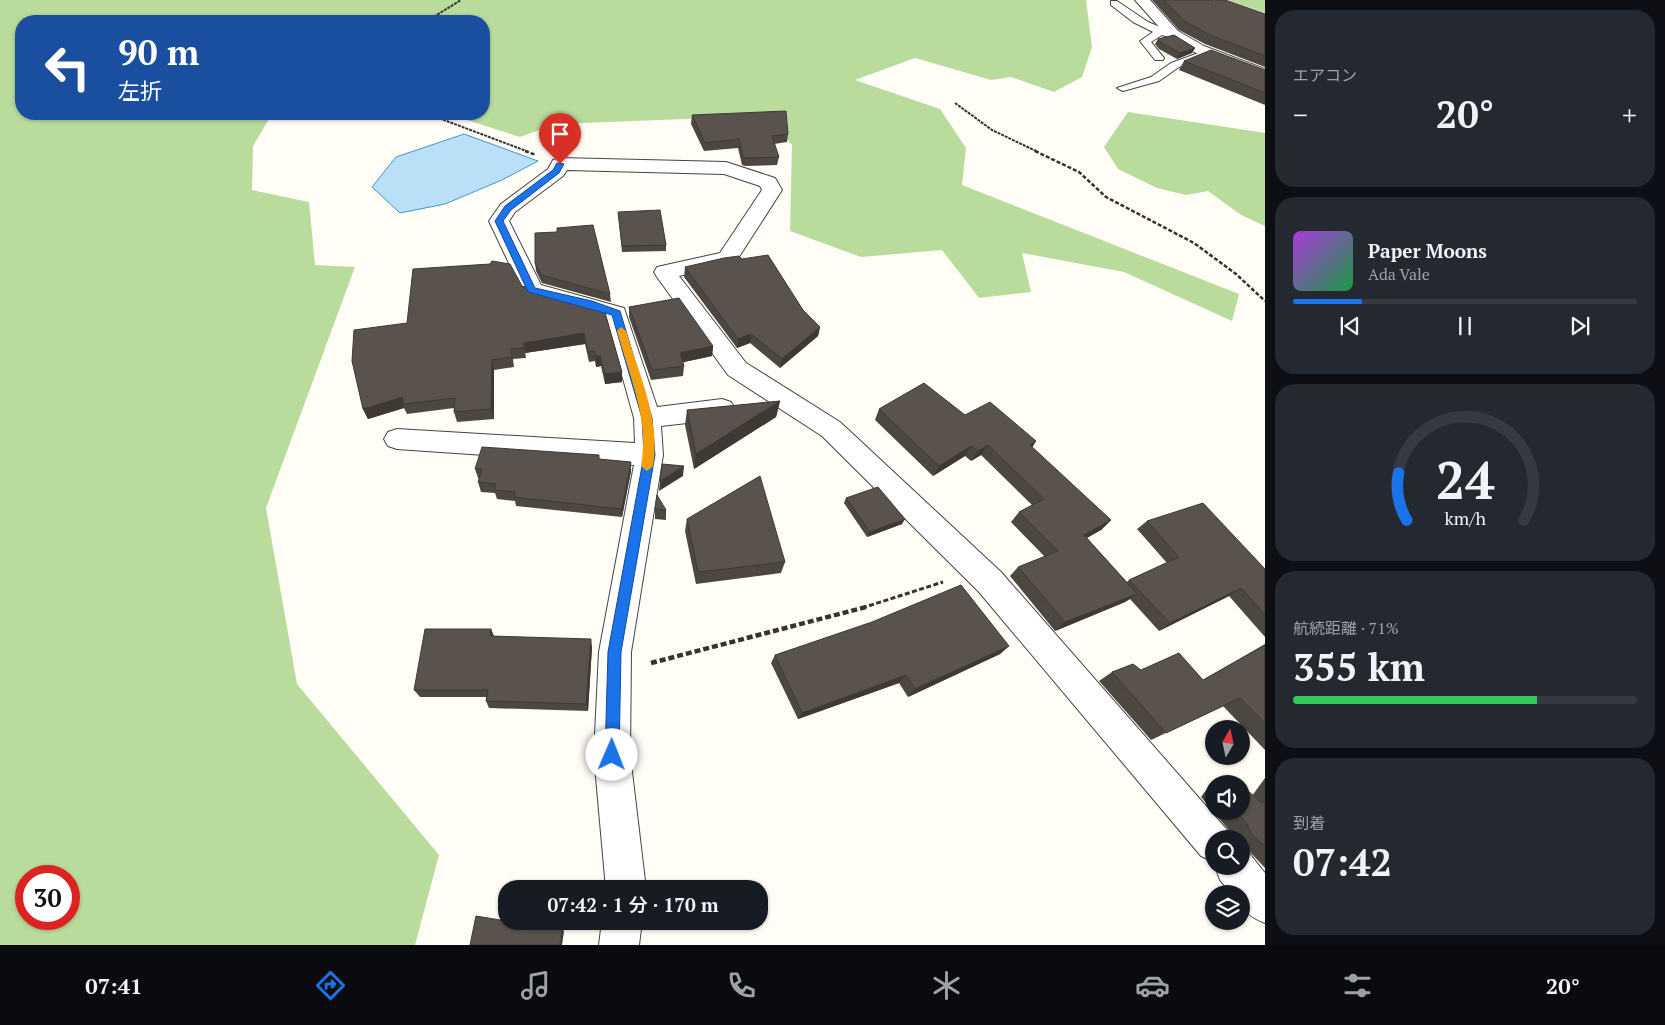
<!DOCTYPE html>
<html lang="ja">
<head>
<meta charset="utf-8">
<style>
  body { margin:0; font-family:"PT Serif","Noto Sans JP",serif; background:#242831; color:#f1f3f6; height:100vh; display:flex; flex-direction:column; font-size:19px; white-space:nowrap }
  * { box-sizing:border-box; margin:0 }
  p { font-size:16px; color:#9ea1a6 }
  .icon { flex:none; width:28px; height:28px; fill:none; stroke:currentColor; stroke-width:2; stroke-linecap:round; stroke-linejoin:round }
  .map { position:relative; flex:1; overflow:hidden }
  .side { display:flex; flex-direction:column; gap:10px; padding:10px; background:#0d0f14; width:400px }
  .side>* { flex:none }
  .hud { position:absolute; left:15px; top:15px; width:475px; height:105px; border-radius:20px; box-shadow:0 1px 4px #0004; background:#1a4fa0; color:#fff; overflow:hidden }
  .needle { width:32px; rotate:9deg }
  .tools { position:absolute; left:1205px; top:720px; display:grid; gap:10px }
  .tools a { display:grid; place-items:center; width:45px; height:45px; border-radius:50%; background:#171b24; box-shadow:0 1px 4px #0004; font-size:25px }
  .speed { position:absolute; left:15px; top:865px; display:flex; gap:10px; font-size:25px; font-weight:700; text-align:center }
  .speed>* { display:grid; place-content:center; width:65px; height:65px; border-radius:50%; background:#171b24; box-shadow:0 1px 4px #0004; line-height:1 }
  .speed .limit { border:8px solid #d22; background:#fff; color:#111 }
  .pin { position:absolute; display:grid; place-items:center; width:42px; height:42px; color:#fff; margin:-51px -21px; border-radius:50% 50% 50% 0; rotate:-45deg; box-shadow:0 0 5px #0007 }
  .pin .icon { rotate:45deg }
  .me { position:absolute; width:55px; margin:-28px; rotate:1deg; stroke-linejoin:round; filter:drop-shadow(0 0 4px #0008) }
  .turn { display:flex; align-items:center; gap:18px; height:105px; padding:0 20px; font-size:22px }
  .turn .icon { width:65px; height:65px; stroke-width:2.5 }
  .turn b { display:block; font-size:35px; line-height:42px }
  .big { font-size:38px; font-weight:600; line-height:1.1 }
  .side .tile { flex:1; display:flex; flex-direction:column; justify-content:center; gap:8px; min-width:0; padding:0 18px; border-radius:20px; background:#242831 }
  .side .dial { align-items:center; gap:0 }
  .dial svg { height:130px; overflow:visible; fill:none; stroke:#363941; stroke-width:7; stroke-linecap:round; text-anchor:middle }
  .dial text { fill:#f1f3f6; stroke:none }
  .song { display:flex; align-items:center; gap:15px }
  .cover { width:60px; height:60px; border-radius:8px; background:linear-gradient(135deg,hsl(280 70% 55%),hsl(140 70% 35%)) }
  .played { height:5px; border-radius:2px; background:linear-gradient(90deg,#1a73e8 20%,#363941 20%) }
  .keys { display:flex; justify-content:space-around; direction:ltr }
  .heat { display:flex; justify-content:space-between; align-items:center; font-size:28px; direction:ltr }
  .charge { height:8px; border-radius:4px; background:linear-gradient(90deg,#34c759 71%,#363941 0) }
  .trip { position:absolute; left:498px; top:880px; width:270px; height:50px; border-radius:20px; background:#171b24; box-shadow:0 1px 4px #0004; font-weight:600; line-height:50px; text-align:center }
  .dock { display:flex; height:80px; justify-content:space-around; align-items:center; background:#090b0e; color:#9ea1a6 }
  .dock .icon { width:35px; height:35px }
  .dock .on { color:#1a73e8 }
  .dock b { font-size:22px; color:#f1f3f6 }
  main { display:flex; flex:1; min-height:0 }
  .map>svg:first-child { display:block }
  .forest { fill:#b9dc9c; fill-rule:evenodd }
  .water { fill:#b9e0f7; stroke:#3f96cf }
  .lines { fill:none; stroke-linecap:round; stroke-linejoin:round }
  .service-casing { stroke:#444; stroke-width:2 }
  .minor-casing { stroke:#444; stroke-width:2 }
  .path-far3 { stroke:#333; stroke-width:2; stroke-dasharray:3 1; stroke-linecap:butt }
  .path-far2 { stroke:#333; stroke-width:2.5; stroke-dasharray:4 2; stroke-linecap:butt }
  .path-far1 { stroke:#333; stroke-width:3; stroke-dasharray:5 2.5; stroke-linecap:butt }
  .path { stroke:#333; stroke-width:4.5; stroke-dasharray:6 3; stroke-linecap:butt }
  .service { fill:#fff; fill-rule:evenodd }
  .minor { fill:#fff; fill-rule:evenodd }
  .wall { fill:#4d4742 }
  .shaded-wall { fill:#3f3936 }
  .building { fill:#5a524d; stroke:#3f3936 }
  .route { fill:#1a73e8; stroke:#114b97 }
  .slow { fill:#f59e0b }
</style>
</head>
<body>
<main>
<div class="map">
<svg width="1265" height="945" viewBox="0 0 1265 945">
  <rect width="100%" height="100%" fill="#fffdf5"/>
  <g class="forest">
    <path d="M0,0H1086L1092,47L1082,77L1054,92L1011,77L991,80L915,58L855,80L940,109L966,148L962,185L1239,294L1232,321L1124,272L1022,253L1031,292L979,298L942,250L861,257L790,231L792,145L767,116L556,124L520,137L448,114H484V21H21V114H272L253,146L252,190L309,202L315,265L355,267L266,508L297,684L439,855L415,945H0ZM26,876H69V919H26Z"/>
    <polygon points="1226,0 1265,0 1265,13"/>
    <polygon points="1128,112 1265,133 1265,226 1241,215 1208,191 1186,195 1157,188 1118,169 1104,147"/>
  </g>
  <polygon class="water" points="464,134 538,161 502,180 445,204 400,213 372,187 396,157"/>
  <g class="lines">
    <defs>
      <g id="service">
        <polygon points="1111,1 1117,1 1148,22 1184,37 1179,40 1162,35 1151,42 1164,58 1163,60 1155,60 1140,41 1153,32 1133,22 1111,5"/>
        <polygon points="1207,50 1212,53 1211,55 1179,67 1159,81 1123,91 1117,88 1151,77 1171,63"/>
      </g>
      <g id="minor">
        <polygon points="1135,0 1150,0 1178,31 1204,46 1265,69 1265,80 1194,52 1168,37"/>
        <polygon points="560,158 726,162 775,178 782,190 735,263 679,276 746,363 840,422 1001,572 1227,830 1231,839 1214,839 1214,862 1201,856 979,592 822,436 728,375 657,277 654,272 657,267 720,253 762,190 760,186 724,174 567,170 563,176 515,212 509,221 541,285 624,308 657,407 722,399 731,402 735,409 731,416 722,419 661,426 663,455 631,652 630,755 646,889 606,889 594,755 599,652 634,465 397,449 388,446 384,439 388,432 397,429 635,443 634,418 606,318 524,295 489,221 501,204 548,169 553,160"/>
        <path d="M1241,850L1248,852L1265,873V923C1250,917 1241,911 1241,894H1232L1220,880L1215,866H1241Z"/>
        <polygon points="602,921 642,921 639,945 599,945"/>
      </g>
    </defs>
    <use href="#service" class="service-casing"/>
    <use href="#minor" class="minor-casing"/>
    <g class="path-far3">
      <polyline points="427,21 461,0"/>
      <polyline points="955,103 992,130 1038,152"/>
      <polyline points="428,114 529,152"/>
    </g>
    <g class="path-far2">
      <polyline points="525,151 536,155"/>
      <polyline points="1035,151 1079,172 1106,197 1194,243 1236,274 1265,301"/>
    </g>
    <polyline class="path-far1" points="862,608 943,582"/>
    <polyline class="path" points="651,663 866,607"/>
    <use href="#service" class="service"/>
    <use href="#minor" class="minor"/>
  </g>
  <g class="wall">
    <polygon points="1152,0 1212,0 1213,1 1265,14 1265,67 1205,44 1179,30"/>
    <polygon points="1158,39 1195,48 1192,53 1177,59 1159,49 1155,44"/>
    <polygon points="1184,61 1265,70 1265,105 1179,70"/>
    <polygon points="692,115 788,134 787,142 774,144 779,157 777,165 745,166 742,165 738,148 704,151 691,124"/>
    <polygon points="618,212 666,245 666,251 622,252"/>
    <polygon points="742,259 803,310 820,327 818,336 780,368 750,343 737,348 684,277 685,267"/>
    <polygon points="535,263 610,294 611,302 542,283 536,271"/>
    <polygon points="522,286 604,309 622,372 622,382 605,384 601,366 596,367 595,361 589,362 585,344 525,353 526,358 513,359 514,367 494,370 494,419 457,422 454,412 454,408 407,414 404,408 368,419 363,409 407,323"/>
    <polygon points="629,307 713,346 712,356 683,362 684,366 683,376 651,380 629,317"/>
    <polygon points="780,401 776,417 694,469 685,425 687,410"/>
    <polygon points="879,409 965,415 1036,441 1032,448 1111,520 1101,530 1087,538 1127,582 1129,580 1167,563 1137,529 1147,521 1265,569 1265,637 1229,596 1159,631 1130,599 1125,602 1055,631 1010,576 1018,567 1045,557 1011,522 1019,512 1032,505 981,455 971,461 965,456 933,476 875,420"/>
    <polygon points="600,459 631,471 622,517 516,506 515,501 497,499 495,493 481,492 478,482 479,478 478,478 475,469"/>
    <polygon points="846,498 902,524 867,537 844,503"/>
    <polygon points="655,509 666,510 666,520 655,519"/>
    <polygon points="687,519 785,562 781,573 696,584 685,531"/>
    <polygon points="491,629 494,636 592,647 588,711 489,708 486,701 486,697 420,697 414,690"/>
    <polygon points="1265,644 1265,750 1223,706 1151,740 1099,681 1112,672 1141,670 1203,680"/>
    <polygon points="1009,646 1000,654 908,697 899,683 798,719 771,663 775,655"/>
    <polygon points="1230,776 1240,784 1214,784 1214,811 1241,811 1265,778 1265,868 1249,851 1241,848 1241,839 1232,839 1228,829 1201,797 1212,782"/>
  </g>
  <g class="shaded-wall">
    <polygon points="1195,48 1192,53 1177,59 1180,53"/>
    <polygon points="820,327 818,336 780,368 782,359"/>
    <polygon points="584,333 585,344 525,353 526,358 524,343"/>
    <polygon points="751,334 750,343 737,348 738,339"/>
    <polygon points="713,346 712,356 680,363 680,353"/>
    <polygon points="596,356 600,356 601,366 596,367"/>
    <polygon points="492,360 494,370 494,419 491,409"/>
    <polygon points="622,372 622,382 605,384 605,374"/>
    <polygon points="403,397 403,404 404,408 368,419 363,409"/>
    <polygon points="780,401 776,417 694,469 696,454"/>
    <polygon points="1036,441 1029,452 1030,445"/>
    <polygon points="988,445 981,455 971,461 978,451"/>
    <polygon points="971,446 965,456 933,476 939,466"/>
    <polygon points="631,462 631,471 622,517 622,509"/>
    <polygon points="684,466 683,476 659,491 660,481"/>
    <polygon points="905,519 902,524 867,537 870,532"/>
    <polygon points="1111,520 1101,530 1075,544 1084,535"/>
    <polygon points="1241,588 1229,596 1159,631 1170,623"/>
    <polygon points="1137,594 1125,602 1055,631 1065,622"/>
    <polygon points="491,629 494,638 490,636"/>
    <polygon points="591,639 592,647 588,711 586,704"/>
    <polygon points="1009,646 1000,654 908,697 915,689"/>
    <polygon points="906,675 899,683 798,719 802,713"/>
    <polygon points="562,929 564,931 562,945 560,945"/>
  </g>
  <g class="building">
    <polygon points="1164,0 1212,0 1213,1 1217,0 1225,0 1265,14 1265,56 1210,35 1184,21"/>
    <polygon points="1174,35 1195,48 1180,53 1163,44 1158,39"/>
    <polygon points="1211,50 1265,70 1265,93 1184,61"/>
    <polygon points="786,111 788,134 772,136 779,157 747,158 743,157 739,139 705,143 692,115"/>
    <polygon points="660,210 666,245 622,246 618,212"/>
    <polygon points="593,225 610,294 541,275 535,263 535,233 557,232 557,228"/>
    <polygon points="768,255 803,310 820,327 782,359 751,334 738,339 685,267 724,258 739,256 742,259"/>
    <polygon points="492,261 510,264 522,286 604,309 622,372 605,374 600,356 596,356 594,351 588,352 584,333 524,343 524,348 511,349 512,357 492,360 491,409 454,412 455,398 403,404 403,397 363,409 352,361 354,330 407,323 413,269 490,264"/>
    <polygon points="679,298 713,346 680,353 684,366 652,370 629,307"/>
    <polygon points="924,383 965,415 990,402 1036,441 1030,445 1111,520 1084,535 1137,594 1065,622 1018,567 1058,551 1019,512 1044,499 988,445 978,451 971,446 939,466 879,409"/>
    <polygon points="780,401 696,454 687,410"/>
    <polygon points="482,447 599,455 599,459 631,462 622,509 514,497 515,492 494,490 496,484 478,482 482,469 475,469"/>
    <polygon points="662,464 684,466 660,481"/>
    <polygon points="760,476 785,562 698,572 687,519"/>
    <polygon points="878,487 905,519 870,532 846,498"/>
    <polygon points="657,495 666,510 655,509"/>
    <polygon points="1203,503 1265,569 1265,615 1241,588 1170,623 1129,580 1179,557 1147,521"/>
    <polygon points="961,585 1009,646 915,689 906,675 802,713 775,655 872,622"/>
    <polygon points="425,629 491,629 490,636 591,639 586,704 486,701 488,690 414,690"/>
    <polygon points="1265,645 1265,723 1240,698 1166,733 1112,672 1133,664 1141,670 1179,653 1203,680"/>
    <polygon points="1230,776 1240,784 1224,784"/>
    <polygon points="1241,785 1262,803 1265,799 1265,845 1262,844 1252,835 1247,824 1236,811 1241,811"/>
    <polygon points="476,916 506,921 511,921 562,929 560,945 470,945"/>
  </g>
  <polygon class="route" points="557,163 564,164 559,173 511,210 503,221 535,288 592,301 620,311 652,418 655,455 621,652 619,755 617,760 612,762 607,760 605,755 608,652 644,455 642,418 612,315 528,292 495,221 505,206 553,170"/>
  <path class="slow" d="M621,327L626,331C639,374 661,421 653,466L647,471L641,466C650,421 629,374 617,331Z"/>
</svg>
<div class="tools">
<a><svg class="needle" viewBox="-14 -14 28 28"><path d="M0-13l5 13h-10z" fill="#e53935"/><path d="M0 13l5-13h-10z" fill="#9ea1a6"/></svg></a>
<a><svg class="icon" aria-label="sound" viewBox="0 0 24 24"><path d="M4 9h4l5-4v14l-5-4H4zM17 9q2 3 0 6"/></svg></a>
<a><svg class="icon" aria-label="search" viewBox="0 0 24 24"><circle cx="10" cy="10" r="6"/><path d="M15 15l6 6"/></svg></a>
<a><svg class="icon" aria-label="layers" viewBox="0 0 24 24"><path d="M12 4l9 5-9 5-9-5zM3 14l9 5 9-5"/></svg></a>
</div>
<div class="speed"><div class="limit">30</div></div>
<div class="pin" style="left:560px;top:164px;background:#d93025"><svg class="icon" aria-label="arrive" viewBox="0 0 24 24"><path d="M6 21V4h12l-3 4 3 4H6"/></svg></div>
<svg class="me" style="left:612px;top:755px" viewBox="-20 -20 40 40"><circle r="19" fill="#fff"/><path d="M0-13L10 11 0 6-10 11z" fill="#1a73e8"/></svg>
<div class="trip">07:42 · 1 分 · 170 m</div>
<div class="hud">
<div class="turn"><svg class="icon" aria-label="left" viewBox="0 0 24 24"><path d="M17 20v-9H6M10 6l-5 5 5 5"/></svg><div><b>90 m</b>左折</div></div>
</div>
</div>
<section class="side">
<div class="tile"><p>エアコン</p>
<div class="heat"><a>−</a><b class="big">20°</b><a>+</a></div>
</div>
<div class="tile">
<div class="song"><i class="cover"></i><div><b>Paper Moons</b><p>Ada Vale</p></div></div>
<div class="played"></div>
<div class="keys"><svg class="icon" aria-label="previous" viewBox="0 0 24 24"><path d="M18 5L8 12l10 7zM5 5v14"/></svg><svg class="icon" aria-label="pause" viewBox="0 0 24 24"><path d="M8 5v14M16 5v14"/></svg><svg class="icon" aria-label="next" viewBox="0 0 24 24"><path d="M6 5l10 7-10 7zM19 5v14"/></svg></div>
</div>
<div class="tile dial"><svg viewBox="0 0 100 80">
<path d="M14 69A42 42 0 1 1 86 69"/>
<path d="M14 69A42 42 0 0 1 9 40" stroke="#1a73e8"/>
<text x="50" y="56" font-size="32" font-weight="700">24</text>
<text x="50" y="72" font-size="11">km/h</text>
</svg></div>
<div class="tile"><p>航続距離 · 71%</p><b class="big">355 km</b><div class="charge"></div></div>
<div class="tile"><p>到着</p><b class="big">07:42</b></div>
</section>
</main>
<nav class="dock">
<b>07:41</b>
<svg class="icon on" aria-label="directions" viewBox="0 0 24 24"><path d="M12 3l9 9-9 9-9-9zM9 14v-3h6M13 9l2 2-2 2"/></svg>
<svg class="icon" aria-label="music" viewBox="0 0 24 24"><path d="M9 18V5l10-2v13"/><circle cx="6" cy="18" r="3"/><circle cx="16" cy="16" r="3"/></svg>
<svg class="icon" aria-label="phone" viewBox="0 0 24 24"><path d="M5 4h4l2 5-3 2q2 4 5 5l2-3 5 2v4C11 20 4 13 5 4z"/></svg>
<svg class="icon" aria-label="climate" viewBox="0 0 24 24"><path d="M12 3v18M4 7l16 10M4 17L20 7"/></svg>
<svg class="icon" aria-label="car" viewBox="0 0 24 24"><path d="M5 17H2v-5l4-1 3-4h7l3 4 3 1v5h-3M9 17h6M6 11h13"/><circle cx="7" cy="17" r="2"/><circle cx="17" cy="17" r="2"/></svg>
<svg class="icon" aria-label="filters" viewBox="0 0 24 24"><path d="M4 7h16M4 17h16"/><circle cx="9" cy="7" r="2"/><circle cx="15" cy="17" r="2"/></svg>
<b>20°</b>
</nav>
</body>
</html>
